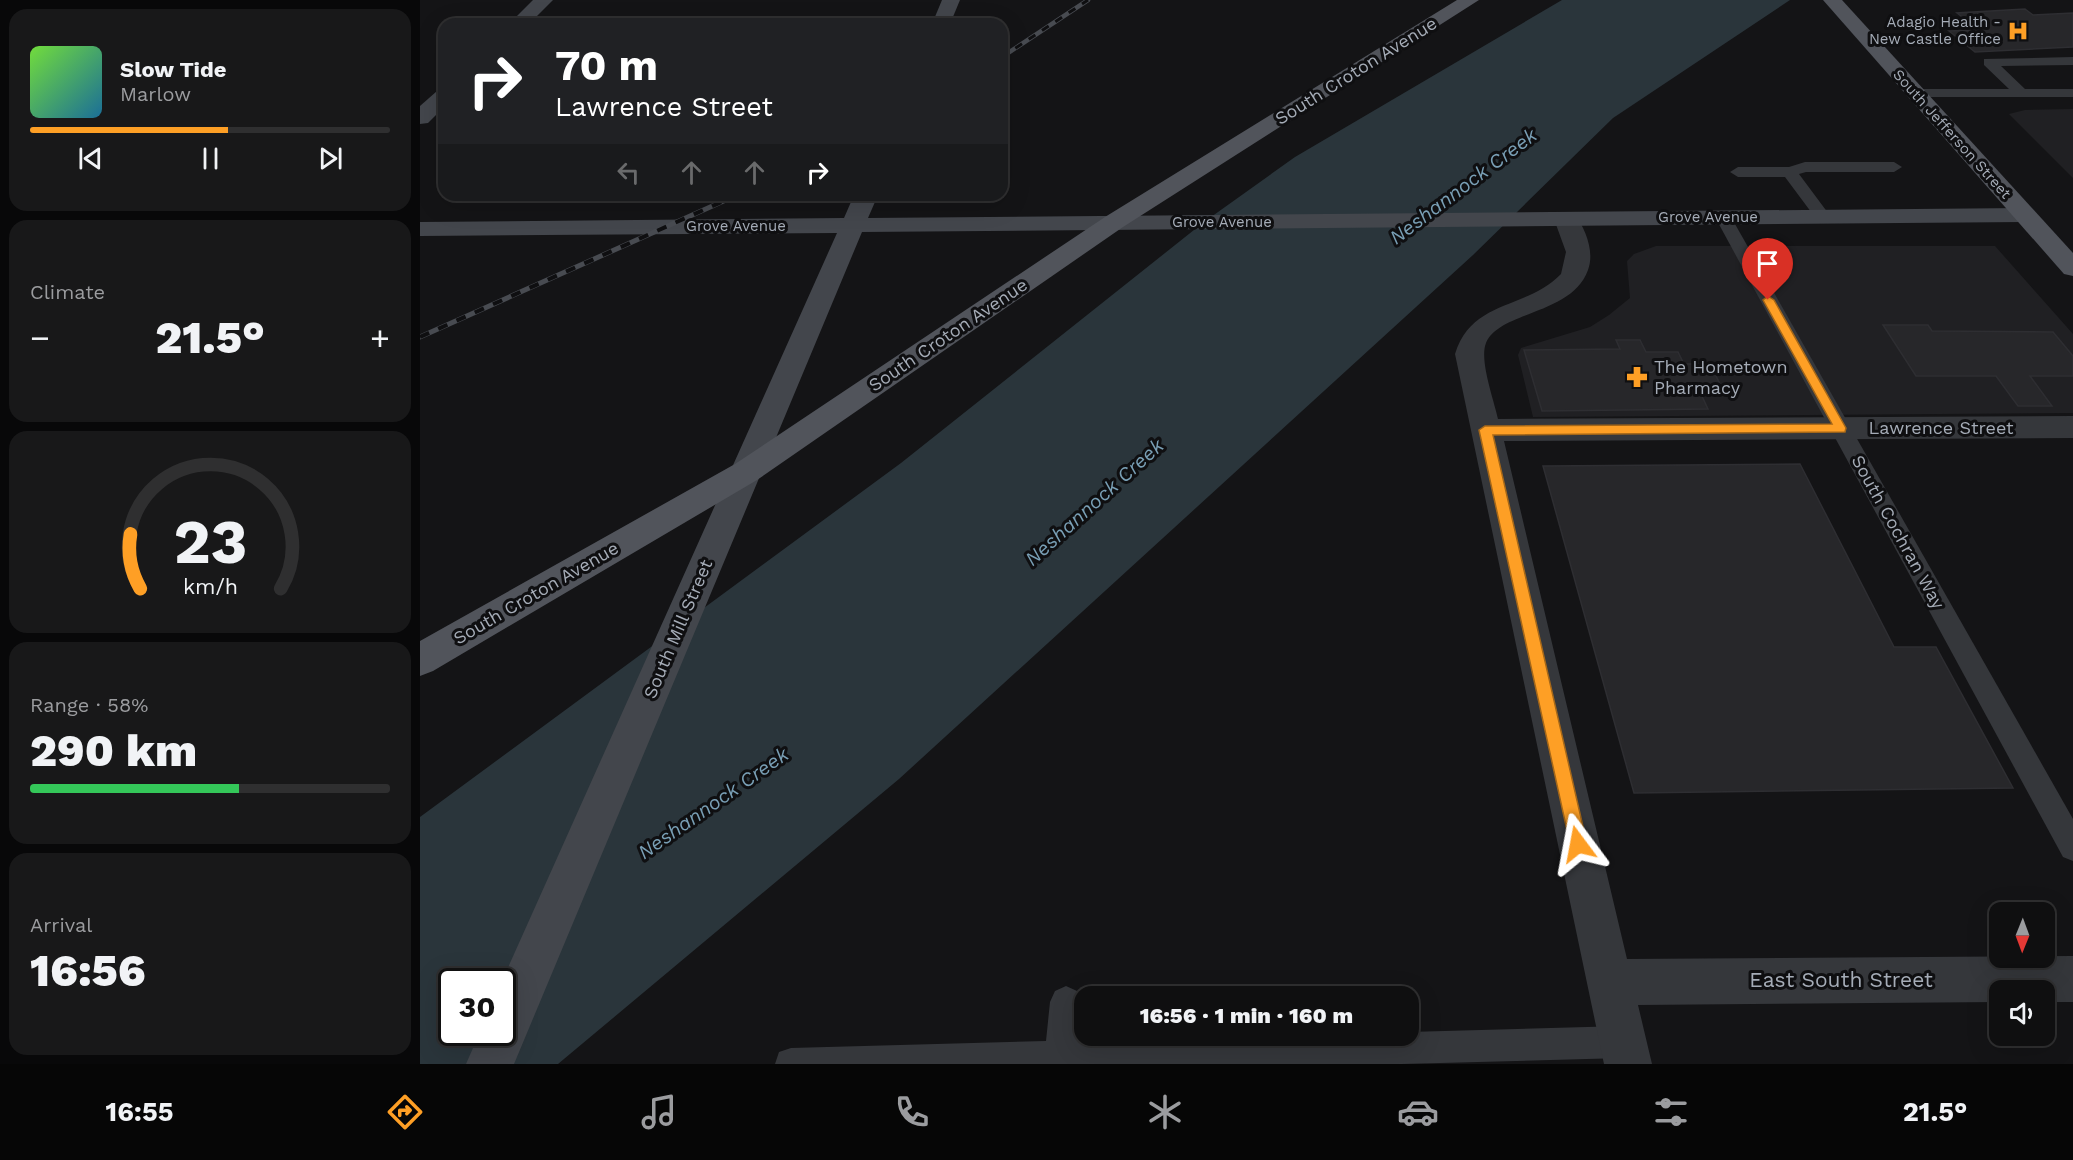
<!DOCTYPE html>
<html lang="en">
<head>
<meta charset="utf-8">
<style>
  body { margin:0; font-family:"Work Sans",sans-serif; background:#181819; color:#f1f3f6; height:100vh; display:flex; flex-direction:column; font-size:22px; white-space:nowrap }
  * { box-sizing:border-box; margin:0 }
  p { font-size:20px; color:#9b9c9f }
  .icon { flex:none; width:33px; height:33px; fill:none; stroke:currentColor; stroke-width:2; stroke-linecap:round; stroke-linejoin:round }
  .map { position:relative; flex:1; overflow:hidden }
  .sheet { display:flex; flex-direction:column; gap:9px; padding:9px; background:#080809; width:420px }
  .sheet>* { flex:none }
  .guide { position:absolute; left:18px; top:18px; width:570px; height:183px; border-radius:18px; box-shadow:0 6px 24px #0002,0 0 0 2px #2f2f30; background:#202124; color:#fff; overflow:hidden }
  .needle { width:39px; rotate:181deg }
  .fabs { position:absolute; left:1569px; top:902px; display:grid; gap:12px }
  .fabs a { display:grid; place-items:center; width:66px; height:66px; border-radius:12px; background:#0f0f10; box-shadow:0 6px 24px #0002,0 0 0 2px #2f2f30; font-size:30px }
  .speed { position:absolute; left:18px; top:968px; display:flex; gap:12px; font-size:30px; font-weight:700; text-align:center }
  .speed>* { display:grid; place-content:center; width:78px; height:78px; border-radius:50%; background:#0f0f10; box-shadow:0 6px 24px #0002,0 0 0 2px #2f2f30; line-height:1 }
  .speed .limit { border:3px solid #111; border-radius:9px; background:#fff; color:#111 }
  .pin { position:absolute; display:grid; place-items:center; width:51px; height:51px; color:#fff; margin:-62px -26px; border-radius:50% 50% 50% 0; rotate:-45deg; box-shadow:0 0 6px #0007 }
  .pin .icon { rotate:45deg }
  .me { position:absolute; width:66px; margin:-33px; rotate:347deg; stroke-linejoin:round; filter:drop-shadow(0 0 4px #0008) }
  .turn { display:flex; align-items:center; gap:21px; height:126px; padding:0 18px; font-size:27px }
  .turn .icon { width:78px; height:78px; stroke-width:2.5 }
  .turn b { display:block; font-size:42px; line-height:51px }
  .lanes { display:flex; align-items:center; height:57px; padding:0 18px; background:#0003; justify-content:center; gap:30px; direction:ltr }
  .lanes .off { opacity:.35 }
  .big { font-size:45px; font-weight:800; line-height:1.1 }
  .sheet .card { flex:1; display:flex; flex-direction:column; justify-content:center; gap:9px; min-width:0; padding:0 21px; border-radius:18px; background:#181819 }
  .sheet .dial { align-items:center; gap:0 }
  .dial svg { height:156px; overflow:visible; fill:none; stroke:#2f2f30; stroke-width:7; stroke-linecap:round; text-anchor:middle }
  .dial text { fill:#f1f3f6; stroke:none }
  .song { display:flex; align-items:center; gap:18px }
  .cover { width:72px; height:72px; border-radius:9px; background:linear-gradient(135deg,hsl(100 70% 55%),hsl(200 70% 35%)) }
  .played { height:6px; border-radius:3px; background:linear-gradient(90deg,#fe9f25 55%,#2f2f30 55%) }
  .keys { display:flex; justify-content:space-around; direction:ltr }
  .heat { display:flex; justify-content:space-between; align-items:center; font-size:33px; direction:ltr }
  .charge { height:9px; border-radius:4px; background:linear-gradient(90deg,#34c759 58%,#2f2f30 0) }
  .trip { position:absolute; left:654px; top:986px; width:345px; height:60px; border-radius:18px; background:#0f0f10; box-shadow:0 6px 24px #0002,0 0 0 2px #2f2f30; font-weight:800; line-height:60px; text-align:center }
  .tab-bar { display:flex; height:96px; justify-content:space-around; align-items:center; background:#060606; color:#9b9c9f }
  .tab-bar .icon { width:42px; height:42px }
  .tab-bar .on { color:#fe9f25 }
  .tab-bar b { font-size:27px; color:#f1f3f6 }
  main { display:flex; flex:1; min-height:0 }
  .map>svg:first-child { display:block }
  .built { fill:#202023 }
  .water { fill:#2a353b; fill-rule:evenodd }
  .building { fill:#27272a; stroke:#2e2e32; stroke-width:1.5 }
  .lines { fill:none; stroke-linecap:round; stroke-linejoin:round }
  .lane { fill:#35373b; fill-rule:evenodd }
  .street { fill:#35373b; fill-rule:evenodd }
  .secondary { fill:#43464c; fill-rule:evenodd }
  .primary { fill:#51545b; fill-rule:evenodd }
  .rail-far1-casing { stroke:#484b51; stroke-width:4.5 }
  .rail-casing { stroke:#484b51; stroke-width:5 }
  .rail-far1 { stroke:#0f0f11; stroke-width:3; stroke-dasharray:8; stroke-linecap:butt }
  .rail { stroke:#0f0f11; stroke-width:4; stroke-dasharray:10; stroke-linecap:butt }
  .route { fill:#fe9f25; stroke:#a56718; stroke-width:1.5 }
  .labels { text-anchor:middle; stroke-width:6; stroke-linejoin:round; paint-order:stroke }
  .far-poi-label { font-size:15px; fill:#a5acb7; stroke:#0f0f11; text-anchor:end }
  .far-street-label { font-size:15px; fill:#a5acb7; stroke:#0f0f11 }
  .street-label { font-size:18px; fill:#a5acb7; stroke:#0f0f11 }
  .poi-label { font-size:18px; fill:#a5acb7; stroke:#0f0f11; text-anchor:start }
  .water-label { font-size:20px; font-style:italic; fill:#799fb5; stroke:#0f0f11 }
  .near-street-label { font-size:21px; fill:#a5acb7; stroke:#0f0f11 }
</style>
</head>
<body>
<main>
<section class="sheet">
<div class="card">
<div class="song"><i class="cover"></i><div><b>Slow Tide</b><p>Marlow</p></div></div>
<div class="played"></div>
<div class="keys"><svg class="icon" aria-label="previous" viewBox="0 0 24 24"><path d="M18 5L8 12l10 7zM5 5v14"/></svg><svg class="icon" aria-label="pause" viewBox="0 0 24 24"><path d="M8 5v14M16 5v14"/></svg><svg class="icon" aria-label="next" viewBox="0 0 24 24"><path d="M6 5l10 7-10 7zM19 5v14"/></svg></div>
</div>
<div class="card"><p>Climate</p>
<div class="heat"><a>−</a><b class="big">21.5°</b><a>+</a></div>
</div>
<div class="card dial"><svg viewBox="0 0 100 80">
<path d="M14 69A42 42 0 1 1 86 69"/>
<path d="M14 69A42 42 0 0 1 9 41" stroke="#fe9f25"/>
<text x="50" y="56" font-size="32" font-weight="700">23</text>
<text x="50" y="72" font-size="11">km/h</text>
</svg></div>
<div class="card"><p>Range · 58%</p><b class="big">290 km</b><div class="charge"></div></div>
<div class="card"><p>Arrival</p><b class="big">16:56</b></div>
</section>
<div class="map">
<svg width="1653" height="1064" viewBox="0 0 1653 1064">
  <rect width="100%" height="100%" fill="#141416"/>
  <g class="built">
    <polygon points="1653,109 1653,178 1589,114 1605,110"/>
    <polygon points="1236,246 1575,246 1653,334 1653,413 1113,417 1098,355 1101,348 1170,327 1189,315 1210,298 1207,261 1214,254"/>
  </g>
  <path class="water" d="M1142,0H1370L1193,118L1053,255L479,779L138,1064H0V817L481,463L784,222L875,157ZM32,981H82V1032H32Z"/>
  <g class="building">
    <polygon points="1605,9 1613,15 1653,13 1653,47 1555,52 1529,31 1559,30 1537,13"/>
    <polygon points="1463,325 1508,325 1512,331 1633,332 1653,356 1653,376 1610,376 1632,406 1598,406 1576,376 1496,376"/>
    <polygon points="1196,340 1220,340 1226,352 1258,352 1264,364 1290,364 1304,392 1280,392 1288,409 1122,411 1104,350 1200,349"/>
    <polygon points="1380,464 1474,647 1516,647 1593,788 1214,793 1123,466"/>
  </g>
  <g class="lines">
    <g class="lane">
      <polygon points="1653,57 1653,65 1581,66 1605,89 1653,89 1653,97 1496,97 1489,93 1496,89 1589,89 1564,65 1564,59"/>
      <polygon points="1385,162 1474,162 1482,167 1474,172 1386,172 1379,174 1411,217 1403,222 1397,220 1365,177 1318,177 1310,172 1318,167 1369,167"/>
      <polygon points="1303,212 1311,217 1653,819 1653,861 1643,857 1295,217"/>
      <polygon points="646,986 657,991 662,1002 658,1040 988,1035 988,1032 1203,1026 1214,1031 1219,1042 1214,1053 1203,1058 982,1064 355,1064 359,1052 371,1048 626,1041 630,1002 635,991"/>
    </g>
    <path class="street" d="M1146,212L1155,214C1165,229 1175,251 1168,270C1152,315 1079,311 1066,343C1059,360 1074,400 1078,419L1653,416V438L1084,441L1207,959L1653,956V1002H1624V990H1580V1002L1218,1005L1232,1064H1184L1035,354C1052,299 1106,310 1141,274L1146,252L1134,219L1137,214Z"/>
    <g class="secondary">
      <polygon points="113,0 133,0 109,24 89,24"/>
      <polygon points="522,0 540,0 530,24 512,24"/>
      <polygon points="24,89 24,107 8,123 0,124 0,106 17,91"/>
      <polygon points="434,195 458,195 448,218 1604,208 1613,210 1616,215 1613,220 1604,222 442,232 94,1064 46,1064 60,1032 82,1032 82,981 417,233 0,236 0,222 424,218"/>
    </g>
    <g class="primary">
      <polygon points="1037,0 1059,0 703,227 337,480 13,671 0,676 0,641 315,464 685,217"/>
      <polygon points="1403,0 1422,0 1653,253 1653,276 1644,274"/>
    </g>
    <defs>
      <polyline id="rail-far1" points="582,57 668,0"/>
      <polyline id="rail" points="0,337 317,195"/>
    </defs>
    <use href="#rail-far1" class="rail-far1-casing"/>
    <use href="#rail" class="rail-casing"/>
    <use href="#rail-far1" class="rail-far1"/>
    <use href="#rail" class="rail"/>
  </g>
  <polygon class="route" points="1348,296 1354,300 1426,428 1425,432 1073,435 1167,844 1165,850 1158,853 1152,850 1150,844 1059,430 1065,426 1412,424 1343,300"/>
  <defs>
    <symbol id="hospital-bare" viewBox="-9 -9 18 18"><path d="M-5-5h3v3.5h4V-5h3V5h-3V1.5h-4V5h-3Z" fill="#fe9f25" stroke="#0f0f11" stroke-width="2.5" paint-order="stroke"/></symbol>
    <symbol id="pharmacy-bare" viewBox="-9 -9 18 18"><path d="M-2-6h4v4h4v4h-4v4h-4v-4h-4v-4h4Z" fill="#fe9f25" stroke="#0f0f11" stroke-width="2.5" paint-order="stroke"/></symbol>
  </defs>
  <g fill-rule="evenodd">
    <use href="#hospital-bare" x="1583" y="16" width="30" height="30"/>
    <use href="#pharmacy-bare" x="1202" y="362" width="30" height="30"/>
  </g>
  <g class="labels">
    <g class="far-poi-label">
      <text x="1581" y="27">Adagio Health -<tspan x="1581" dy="17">New Castle Office</tspan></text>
    </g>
    <g class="far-street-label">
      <text transform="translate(1532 134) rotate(48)" y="5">South Jefferson Street</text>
      <text x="1288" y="222">Grove Avenue</text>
      <text x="802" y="227">Grove Avenue</text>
      <text x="316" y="231">Grove Avenue</text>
    </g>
    <g class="street-label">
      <text transform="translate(936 71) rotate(-32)" y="6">South Croton Avenue</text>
      <text transform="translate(528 335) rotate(-34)" y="6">South Croton Avenue</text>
      <text x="1521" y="434">Lawrence Street</text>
      <text transform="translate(1478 532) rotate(61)" y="6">South Cochran Way</text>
      <text transform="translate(116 593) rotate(-30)" y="6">South Croton Avenue</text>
      <text transform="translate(258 629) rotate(-67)" y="6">South Mill Street</text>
    </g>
    <g class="poi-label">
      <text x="1234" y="373">The Hometown<tspan x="1234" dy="21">Pharmacy</tspan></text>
    </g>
    <g class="water-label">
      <text transform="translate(1043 186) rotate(-37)" y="7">Neshannock Creek</text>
      <text transform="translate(674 502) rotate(-42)" y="7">Neshannock Creek</text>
      <text transform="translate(293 803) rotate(-35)" y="7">Neshannock Creek</text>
    </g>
    <g class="near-street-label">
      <text x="1421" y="987">East South Street</text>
    </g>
  </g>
</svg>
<div class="fabs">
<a><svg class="needle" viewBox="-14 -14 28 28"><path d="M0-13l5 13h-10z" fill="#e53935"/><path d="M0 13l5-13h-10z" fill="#9b9c9f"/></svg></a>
<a><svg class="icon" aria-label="sound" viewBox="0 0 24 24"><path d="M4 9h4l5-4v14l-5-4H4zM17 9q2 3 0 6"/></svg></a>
</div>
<div class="speed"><div class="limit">30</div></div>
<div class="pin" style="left:1348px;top:300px;background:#d93025"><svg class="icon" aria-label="arrive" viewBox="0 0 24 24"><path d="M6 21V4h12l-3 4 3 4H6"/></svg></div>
<svg class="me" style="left:1158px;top:844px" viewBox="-20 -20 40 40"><path d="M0-17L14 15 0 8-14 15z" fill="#fe9f25" stroke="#fff" stroke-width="4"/></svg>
<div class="trip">16:56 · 1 min · 160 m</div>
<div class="guide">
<div class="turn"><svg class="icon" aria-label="right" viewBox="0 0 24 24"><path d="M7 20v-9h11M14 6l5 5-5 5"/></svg><div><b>70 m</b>Lawrence Street</div></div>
<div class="lanes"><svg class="icon off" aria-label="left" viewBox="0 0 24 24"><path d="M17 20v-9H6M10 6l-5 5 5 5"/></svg><svg class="icon off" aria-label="ahead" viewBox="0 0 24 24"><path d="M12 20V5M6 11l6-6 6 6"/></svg><svg class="icon off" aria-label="ahead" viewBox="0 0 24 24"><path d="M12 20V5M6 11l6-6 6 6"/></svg><svg class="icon" aria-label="right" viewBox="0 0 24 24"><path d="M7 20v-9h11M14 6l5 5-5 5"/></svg></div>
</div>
</div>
</main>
<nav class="tab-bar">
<b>16:55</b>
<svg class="icon on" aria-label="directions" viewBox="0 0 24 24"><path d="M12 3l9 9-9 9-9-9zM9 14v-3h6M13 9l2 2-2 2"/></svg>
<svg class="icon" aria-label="music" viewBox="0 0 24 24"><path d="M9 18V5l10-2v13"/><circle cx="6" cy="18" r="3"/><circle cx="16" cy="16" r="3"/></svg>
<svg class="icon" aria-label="phone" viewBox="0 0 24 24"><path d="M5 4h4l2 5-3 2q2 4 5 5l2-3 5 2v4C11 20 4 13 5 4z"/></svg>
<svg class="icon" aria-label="climate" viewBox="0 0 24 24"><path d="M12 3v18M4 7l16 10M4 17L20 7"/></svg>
<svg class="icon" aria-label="car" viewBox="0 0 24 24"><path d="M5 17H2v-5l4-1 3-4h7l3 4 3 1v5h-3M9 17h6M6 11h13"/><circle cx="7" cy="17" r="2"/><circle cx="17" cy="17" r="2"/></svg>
<svg class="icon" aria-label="filters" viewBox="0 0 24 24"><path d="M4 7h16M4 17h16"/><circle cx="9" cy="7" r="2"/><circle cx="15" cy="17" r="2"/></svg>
<b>21.5°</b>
</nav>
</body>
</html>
